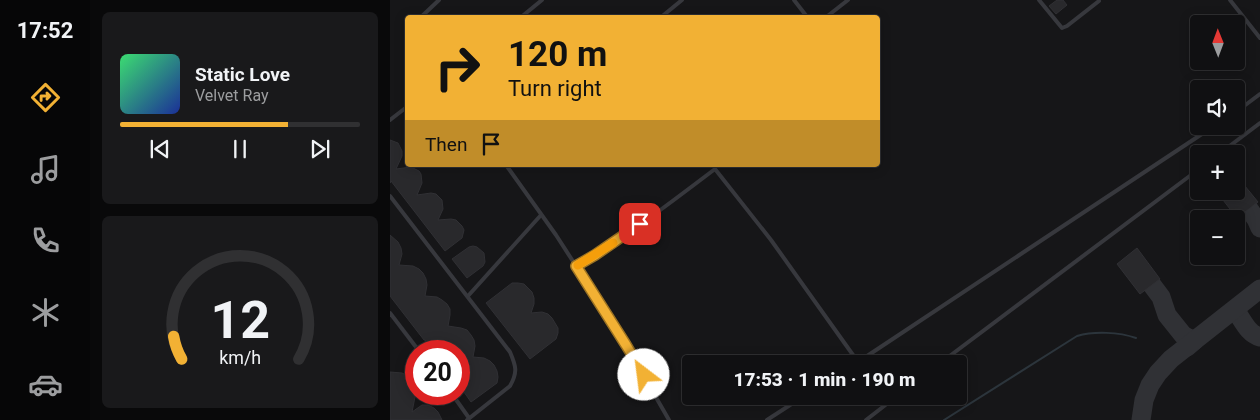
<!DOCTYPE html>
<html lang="en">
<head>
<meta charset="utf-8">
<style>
  body { margin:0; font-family:Roboto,sans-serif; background:#19191b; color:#f1f3f6; height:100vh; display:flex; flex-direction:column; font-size:19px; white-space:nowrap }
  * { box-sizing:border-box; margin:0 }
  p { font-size:16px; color:#9c9d9f }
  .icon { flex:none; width:28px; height:28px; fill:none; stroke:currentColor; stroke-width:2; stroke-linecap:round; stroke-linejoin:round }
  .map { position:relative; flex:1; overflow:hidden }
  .drawer { display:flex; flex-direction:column; gap:12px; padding:12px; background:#09090a; width:300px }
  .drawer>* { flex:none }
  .guide { position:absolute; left:15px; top:15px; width:475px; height:152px; border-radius:5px; box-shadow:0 2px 12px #0003,0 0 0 1px #303032; background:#f2b134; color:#111; overflow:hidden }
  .needle { width:32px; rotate:359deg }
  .tools { position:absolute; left:800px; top:15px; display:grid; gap:10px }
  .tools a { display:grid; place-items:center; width:55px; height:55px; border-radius:5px; background:#101012; box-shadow:0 2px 12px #0003,0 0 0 1px #303032; font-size:25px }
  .speed { position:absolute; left:15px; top:340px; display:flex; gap:10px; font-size:25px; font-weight:700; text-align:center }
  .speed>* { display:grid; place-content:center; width:65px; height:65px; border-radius:50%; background:#101012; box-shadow:0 2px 12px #0003,0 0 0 1px #303032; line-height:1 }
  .speed .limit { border:8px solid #d22; background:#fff; color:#111 }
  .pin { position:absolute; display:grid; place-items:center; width:42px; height:42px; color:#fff; margin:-21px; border-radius:10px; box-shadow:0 2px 8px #0006 }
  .me { position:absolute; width:55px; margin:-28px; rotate:330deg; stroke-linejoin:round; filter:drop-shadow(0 0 4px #0008) }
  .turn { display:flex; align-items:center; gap:18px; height:105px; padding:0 20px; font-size:22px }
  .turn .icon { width:65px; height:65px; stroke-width:2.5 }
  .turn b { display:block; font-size:35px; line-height:42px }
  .then { display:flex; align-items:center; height:48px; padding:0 20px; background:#0003; gap:10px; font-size:19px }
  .drawer .widget { flex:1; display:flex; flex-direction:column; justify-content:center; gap:8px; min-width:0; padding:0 18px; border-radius:8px; background:#19191b }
  .drawer .dial { align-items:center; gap:0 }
  .dial svg { height:130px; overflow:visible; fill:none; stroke:#303032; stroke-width:7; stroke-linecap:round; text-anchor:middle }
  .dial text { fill:#f1f3f6; stroke:none }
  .song { display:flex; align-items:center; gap:15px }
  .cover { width:60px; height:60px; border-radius:8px; background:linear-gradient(135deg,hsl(140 70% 55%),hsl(230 70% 35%)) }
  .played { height:5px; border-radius:2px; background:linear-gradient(90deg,#f2b134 70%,#303032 70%) }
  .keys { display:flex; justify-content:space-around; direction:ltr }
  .trip { position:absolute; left:292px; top:355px; width:285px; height:50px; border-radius:5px; background:#101012; box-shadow:0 2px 12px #0003,0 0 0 1px #303032; font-weight:800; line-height:50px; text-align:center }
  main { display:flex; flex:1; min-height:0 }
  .dock { display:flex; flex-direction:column; width:90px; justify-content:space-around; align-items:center; background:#060607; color:#9c9d9f }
  .dock .icon { width:35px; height:35px }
  .dock .on { color:#f2b134 }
  .dock b { font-size:22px; color:#f1f3f6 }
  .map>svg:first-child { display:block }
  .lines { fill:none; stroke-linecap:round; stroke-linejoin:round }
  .stream { stroke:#2c353c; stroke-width:2 }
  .taxiway { stroke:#303135; stroke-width:19 }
  .building { fill:#29292c; stroke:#303034 }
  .lane { stroke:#37383d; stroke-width:4 }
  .route-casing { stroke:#9d7322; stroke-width:12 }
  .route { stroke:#f2b134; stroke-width:9 }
  .slow { stroke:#f59e0b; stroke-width:9 }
</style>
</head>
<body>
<main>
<nav class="dock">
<b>17:52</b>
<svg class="icon on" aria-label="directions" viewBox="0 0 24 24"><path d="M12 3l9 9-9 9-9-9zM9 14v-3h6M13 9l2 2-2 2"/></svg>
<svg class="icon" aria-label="music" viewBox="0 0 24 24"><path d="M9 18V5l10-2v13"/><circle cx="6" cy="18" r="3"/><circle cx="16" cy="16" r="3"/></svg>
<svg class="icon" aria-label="phone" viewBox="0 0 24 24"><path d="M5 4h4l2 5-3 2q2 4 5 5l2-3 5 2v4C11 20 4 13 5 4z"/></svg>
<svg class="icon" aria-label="climate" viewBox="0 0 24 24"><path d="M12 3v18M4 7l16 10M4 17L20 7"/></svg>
<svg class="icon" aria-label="car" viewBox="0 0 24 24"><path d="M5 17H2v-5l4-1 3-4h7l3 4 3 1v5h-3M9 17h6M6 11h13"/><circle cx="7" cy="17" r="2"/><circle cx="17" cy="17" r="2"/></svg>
</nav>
<section class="drawer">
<div class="widget">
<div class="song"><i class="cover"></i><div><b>Static Love</b><p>Velvet Ray</p></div></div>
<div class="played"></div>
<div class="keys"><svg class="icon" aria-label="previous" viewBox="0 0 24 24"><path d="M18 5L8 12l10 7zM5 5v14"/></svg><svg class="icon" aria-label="pause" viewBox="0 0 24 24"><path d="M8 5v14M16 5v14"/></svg><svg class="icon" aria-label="next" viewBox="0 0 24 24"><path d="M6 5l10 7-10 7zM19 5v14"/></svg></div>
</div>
<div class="widget dial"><svg viewBox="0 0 100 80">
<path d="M14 69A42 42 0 1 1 86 69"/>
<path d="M14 69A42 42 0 0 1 9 55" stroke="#f2b134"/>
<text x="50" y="56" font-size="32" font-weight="700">12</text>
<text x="50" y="72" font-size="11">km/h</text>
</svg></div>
</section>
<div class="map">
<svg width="870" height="420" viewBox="0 0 870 420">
  <rect width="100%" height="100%" fill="#161618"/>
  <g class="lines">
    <path class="stream" d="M554,420L687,336C704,331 729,332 746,338"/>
    <g class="taxiway">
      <polyline points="859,209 866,219 870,228"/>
      <polyline points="762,285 771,297 777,315 793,335 798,338 805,340 797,347"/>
      <path d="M848,314C854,323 859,334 870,337"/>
      <polyline points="751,420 754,400 760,385 768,373 781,359 870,289"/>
    </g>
  </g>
  <g class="building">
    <polygon points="667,0 673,0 677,5 666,14 659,6"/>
    <polygon points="0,140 8,143 12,151 12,156 6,169 21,167 29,171 31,174 32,183 27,195 41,193 46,194 52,200 53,209 48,220 61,219 66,220 72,226 74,230 72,238 55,251 1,181 0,183"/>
    <polygon points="846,175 868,202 847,218 826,191 846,191"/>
    <polygon points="0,235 8,242 11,248 12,254 9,265 23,266 29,269 33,273 36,279 37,285 35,296 47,297 52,300 57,304 60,309 60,315 58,326 71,328 77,330 81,335 84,340 85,346 83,357 94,358 100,361 104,365 107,371 108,377 107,383 81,402 69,385 69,351 43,351 35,340 34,340 0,296"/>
    <polygon points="83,246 87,247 94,253 95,262 93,266 77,278 62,259 79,247"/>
    <polygon points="747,248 770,279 750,294 727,264"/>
    <polygon points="122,283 128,283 134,284 142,292 144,298 144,304 141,313 152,312 158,314 162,318 168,328 168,333 166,339 140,359 96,303"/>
    <polygon points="0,372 12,373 18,376 22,380 25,385 26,392 22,412 32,405 38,405 44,408 48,412 52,420 0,420"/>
  </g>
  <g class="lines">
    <g class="lane">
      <polyline points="404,0 418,18"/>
      <polyline points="649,0 672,28 677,26 709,1"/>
      <polyline points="840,0 870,38"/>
      <polyline points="30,18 49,0"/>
      <polyline points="130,18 152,0"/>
      <polyline points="270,18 292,0"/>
      <polyline points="435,18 458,0"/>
      <polyline points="846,112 870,94"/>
      <polyline points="0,120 18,106"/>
      <polyline points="829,154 870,123"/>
      <polyline points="116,165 166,235 186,266 236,345 279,420"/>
      <path d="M0,196L120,352C126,366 128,372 120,386L77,420"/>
      <path d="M186,266C235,238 280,203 325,169L381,240L468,362"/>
      <polyline points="78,296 151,215"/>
      <polyline points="0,313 29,351"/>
      <polyline points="465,364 824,126"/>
      <polyline points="549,364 809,169"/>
      <polyline points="62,394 79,418"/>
      <polyline points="377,420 414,396"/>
      <polyline points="476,420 507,396"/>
    </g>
  </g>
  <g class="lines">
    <defs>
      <polyline id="route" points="250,224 205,255 186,266 236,345 254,375"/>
    </defs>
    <use href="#route" class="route-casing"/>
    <use href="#route" class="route"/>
    <polyline class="slow" points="188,265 223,243"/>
  </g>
</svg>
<div class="tools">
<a><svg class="needle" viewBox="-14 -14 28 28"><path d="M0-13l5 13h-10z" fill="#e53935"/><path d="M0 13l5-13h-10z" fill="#9c9d9f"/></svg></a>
<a><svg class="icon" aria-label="sound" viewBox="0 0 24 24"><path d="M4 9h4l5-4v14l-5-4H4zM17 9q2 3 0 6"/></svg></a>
<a>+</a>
<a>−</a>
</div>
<div class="speed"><div class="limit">20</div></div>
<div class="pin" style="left:250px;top:224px;background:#d93025"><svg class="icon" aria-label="arrive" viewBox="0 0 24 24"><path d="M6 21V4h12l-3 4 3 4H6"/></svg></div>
<svg class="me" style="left:254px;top:375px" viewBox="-20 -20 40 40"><circle r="19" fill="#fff"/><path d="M0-13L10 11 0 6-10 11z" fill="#f2b134"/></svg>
<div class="trip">17:53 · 1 min · 190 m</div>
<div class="guide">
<div class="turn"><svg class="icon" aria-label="right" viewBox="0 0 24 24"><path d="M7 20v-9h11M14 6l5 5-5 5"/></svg><div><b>120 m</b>Turn right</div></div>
<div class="then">Then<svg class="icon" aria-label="arrive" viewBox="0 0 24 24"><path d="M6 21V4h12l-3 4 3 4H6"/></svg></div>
</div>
</div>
</main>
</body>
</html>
